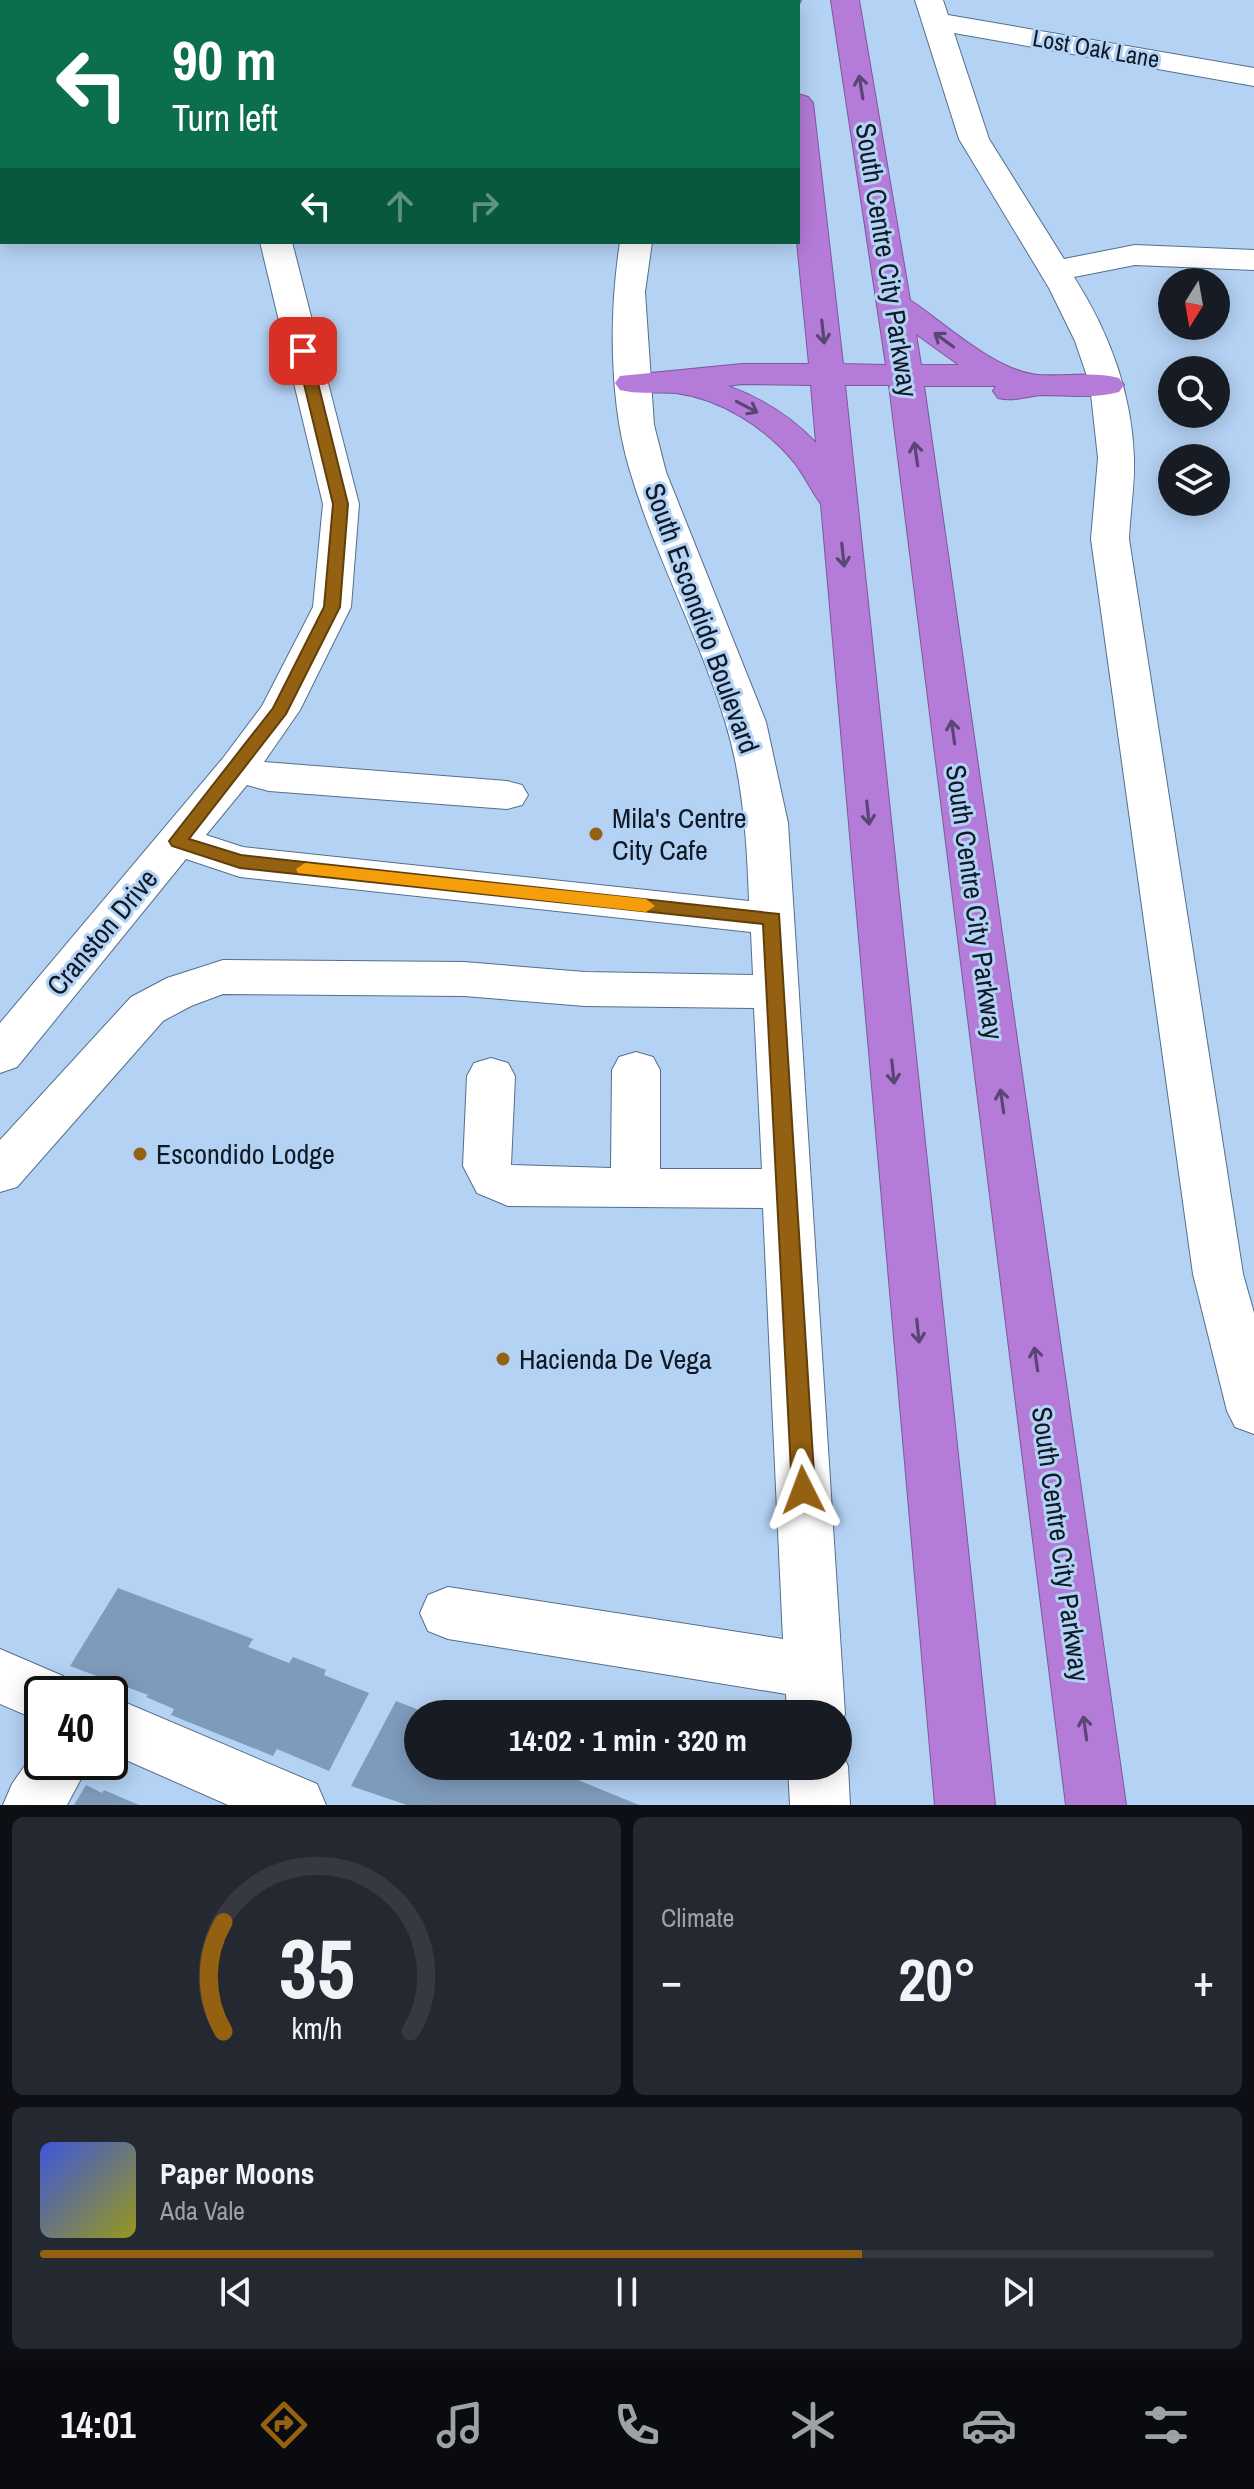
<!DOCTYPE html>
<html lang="en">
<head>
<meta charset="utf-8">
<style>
  body { margin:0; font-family:"Archivo Narrow",sans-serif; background:#242831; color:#f1f3f6; height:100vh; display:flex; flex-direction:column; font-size:30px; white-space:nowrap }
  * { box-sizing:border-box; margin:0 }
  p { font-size:26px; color:#9ea1a6 }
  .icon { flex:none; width:44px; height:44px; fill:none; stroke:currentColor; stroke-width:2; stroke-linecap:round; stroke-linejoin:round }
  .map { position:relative; height:1805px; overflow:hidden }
  .drawer { display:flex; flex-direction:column; gap:12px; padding:12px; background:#0d0f14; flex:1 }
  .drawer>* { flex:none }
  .hud { position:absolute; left:0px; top:0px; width:800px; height:244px; box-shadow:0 4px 20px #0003; background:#0b6e4f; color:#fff; overflow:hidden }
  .needle { width:52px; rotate:191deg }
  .buttons { position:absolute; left:1158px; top:268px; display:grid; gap:16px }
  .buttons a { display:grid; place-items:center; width:72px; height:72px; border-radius:50%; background:#171b24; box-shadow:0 4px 20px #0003; font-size:40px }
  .speed { position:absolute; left:24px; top:1676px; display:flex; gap:16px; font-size:40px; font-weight:700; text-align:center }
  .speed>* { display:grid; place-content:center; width:104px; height:104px; border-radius:50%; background:#171b24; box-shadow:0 4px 20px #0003; line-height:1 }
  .speed .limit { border:4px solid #111; border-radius:12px; background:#fff; color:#111 }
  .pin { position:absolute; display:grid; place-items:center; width:68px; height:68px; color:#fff; margin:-34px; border-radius:16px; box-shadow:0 4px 12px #0006 }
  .me { position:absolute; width:88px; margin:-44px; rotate:357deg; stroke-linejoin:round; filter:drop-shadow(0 0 6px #0008) }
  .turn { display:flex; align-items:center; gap:28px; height:168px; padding:0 40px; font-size:36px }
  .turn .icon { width:104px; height:104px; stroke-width:2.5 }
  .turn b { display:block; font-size:56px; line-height:68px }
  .lanes { display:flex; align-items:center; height:76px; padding:0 40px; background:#0003; justify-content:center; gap:40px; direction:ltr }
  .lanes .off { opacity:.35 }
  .big { font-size:60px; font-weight:700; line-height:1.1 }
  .drawer .widget { flex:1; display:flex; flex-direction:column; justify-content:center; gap:12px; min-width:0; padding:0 28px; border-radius:12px; background:#242831 }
  .drawer .dial { align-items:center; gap:0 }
  .dial svg { height:208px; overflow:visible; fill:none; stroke:#363941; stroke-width:7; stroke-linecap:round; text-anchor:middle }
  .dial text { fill:#f1f3f6; stroke:none }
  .song { display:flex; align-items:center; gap:24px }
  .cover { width:96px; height:96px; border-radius:12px; background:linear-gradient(135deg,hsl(230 70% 55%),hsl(60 70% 35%)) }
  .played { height:8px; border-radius:4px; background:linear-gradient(90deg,#936111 70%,#363941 70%) }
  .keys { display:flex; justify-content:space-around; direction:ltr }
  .heat { display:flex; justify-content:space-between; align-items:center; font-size:44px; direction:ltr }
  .drawer .tiles { flex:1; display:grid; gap:12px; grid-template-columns:1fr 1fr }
  .widget:last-child { grid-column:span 2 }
  .trip { position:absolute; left:404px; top:1700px; width:448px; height:80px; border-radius:40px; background:#171b24; box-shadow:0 4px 20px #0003; font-weight:700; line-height:80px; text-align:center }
  .dock { display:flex; height:128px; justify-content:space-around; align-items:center; background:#090b0e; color:#9ea1a6 }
  .dock .icon { width:56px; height:56px }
  .dock .current { color:#936111 }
  .dock b { font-size:36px; color:#f1f3f6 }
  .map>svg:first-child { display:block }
  .building { fill:#7f9bbc }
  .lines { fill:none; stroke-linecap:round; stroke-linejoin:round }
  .minor-casing { stroke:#546f8d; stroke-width:2 }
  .highway-casing { stroke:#7b599a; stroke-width:2 }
  .minor { fill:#fff; fill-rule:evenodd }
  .highway { fill:#b57bd8; fill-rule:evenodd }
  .oneway { stroke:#5a4676 }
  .route { fill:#936111; stroke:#603f0b; stroke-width:2 }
  .slow { fill:#f59e0b }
  .poi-dot { fill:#936111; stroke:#b4d2f4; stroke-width:3 }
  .labels { text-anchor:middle; stroke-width:6; stroke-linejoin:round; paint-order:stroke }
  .far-street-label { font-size:24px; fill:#0f1a26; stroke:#b4d2f4 }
  .street-label { font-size:28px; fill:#0f1a26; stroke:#b4d2f4 }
  .poi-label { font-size:28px; fill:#0f1a26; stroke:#b4d2f4; text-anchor:start }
</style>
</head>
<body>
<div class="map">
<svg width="1254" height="1805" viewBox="0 0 1254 1805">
  <rect width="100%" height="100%" fill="#b4d2f4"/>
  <g class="building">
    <polygon points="118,1588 253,1639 248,1647 289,1663 293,1657 326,1670 324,1675 369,1693 329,1771 277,1749 273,1756 171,1715 174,1709 146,1697 148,1695 70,1666"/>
    <polygon points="396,1701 429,1714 418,1714 418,1766 558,1766 556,1771 639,1805 407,1805 351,1786"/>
    <polygon points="86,1785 102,1793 104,1790 139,1805 74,1805"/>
  </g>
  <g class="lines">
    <defs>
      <g id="minor">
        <polygon points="202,0 230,0 231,2 203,2"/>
        <rect x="636" y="0" width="28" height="2"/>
        <path d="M915,0H943L948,15L1254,68V86L954,33L989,139L1064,259L1135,245L1254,250V270L1135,265L1074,277C1109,332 1132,393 1134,458C1135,485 1130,512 1129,539L1243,1274L1254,1313V1434L1235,1427L1227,1411L1193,1274L1091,539L1098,458L1090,385L1075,341L1049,288L959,139Z"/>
        <rect x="0" y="159" width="2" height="19"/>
        <path d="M260,242H292L359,504L351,607L300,710L264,762L507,781L522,785L528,795L522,805L507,809L269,791L247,785L206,835L243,847L749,901C747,841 743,779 725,721C699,636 655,556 630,471C609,402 609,313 620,242H652L645,292L654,425L666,472L766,722L788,823L845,1714L838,1731V1714H787L786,1694L448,1639L428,1631L420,1613L428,1595L448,1587L783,1639L763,1208L508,1206L477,1193L463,1166L467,1076L474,1063L491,1058L508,1063L515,1076L511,1165L611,1168L612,1070L619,1057L636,1052L653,1057L660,1070V1169H762L754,1008L585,1006L464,996L223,994L191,1006L163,1021L17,1187L0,1192V1140L131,997L167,978L223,960L464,962L585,972L753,975L751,932L240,877L186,859L17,1067L0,1073V1023L223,758L262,706L313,607L323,504Z"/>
        <polygon points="0,1649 63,1676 71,1694 42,1694 42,1722 0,1704"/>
        <polygon points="110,1696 317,1784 326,1805 228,1805 110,1753"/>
        <polygon points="42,1741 42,1762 90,1762 67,1805 3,1805 12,1784"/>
        <polygon points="839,1746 848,1766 850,1805 790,1805 788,1766 838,1766"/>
      </g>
      <g id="highway">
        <polygon points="773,0 801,0 798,6 798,2"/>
        <path d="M831,0H859L910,300C946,324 995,371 1038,375C1065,377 1093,371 1119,378L1124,385L1119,392C1094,399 1068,395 1042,395C1026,396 1014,402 998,398L993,391L996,386H924L1126,1805H1066L889,385H845L995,1805H935L821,504C811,490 804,475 794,462C765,427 721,399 676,393C657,391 639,395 620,390L615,383L620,376L742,364H809L797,242L798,94L808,97L813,103L843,364L886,365ZM916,334L959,365H921ZM742,384L811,385L816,443C791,416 763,399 728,386Z"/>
      </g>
    </defs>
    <use href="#minor" class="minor-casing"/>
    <use href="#highway" class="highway-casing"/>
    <use href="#minor" class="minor"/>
    <use href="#highway" class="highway"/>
  </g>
  <defs><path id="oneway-shaft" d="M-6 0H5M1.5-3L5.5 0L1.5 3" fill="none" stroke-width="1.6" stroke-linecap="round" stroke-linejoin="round" transform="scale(2)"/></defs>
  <g class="oneway">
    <use href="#oneway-shaft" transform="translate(861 87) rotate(-99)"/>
    <use href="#oneway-shaft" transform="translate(823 332) rotate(84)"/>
    <use href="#oneway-shaft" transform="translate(944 340) rotate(-144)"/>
    <use href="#oneway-shaft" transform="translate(747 407) rotate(28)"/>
    <use href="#oneway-shaft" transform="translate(916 454) rotate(-98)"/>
    <use href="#oneway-shaft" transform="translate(843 555) rotate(84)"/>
    <use href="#oneway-shaft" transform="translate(953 732) rotate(-98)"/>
    <use href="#oneway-shaft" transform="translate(868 813) rotate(84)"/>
    <use href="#oneway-shaft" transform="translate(893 1072) rotate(84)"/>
    <use href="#oneway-shaft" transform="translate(1002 1101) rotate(-98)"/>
    <use href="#oneway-shaft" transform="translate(918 1331) rotate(84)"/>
    <use href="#oneway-shaft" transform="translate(1036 1359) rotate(-98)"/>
    <use href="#oneway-shaft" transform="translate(1085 1728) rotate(-98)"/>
  </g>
  <polygon class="route" points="303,347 310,351 348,504 340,607 286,714 189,839 241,855 779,914 815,1490 811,1497 803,1500 795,1497 792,1490 763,924 240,868 172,846 169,841 273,708 324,607 333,504 296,351"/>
  <polygon class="slow" points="305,863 646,899 655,906 646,912 298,873 296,869"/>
  <g class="poi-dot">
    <circle cx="596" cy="834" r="8"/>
    <circle cx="140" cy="1154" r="8"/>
    <circle cx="503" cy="1359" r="8"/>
  </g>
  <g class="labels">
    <g class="far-street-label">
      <text transform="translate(1096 49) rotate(10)" y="8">Lost Oak Lane</text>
    </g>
    <g class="street-label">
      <text transform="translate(887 260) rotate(81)" y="10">South Centre City Parkway</text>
      <text transform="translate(702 618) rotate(70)" y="10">South Escondido Boulevard</text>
      <text transform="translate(975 902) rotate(82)" y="10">South Centre City Parkway</text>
      <text transform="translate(102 932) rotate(-50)" y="10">Cranston Drive</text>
      <text transform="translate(1061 1544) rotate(82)" y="10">South Centre City Parkway</text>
    </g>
    <g class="poi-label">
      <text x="612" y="828">Mila's Centre<tspan x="612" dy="32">City Cafe</tspan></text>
      <text x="156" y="1164">Escondido Lodge</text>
      <text x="519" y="1369">Hacienda De Vega</text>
    </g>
  </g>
</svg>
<div class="buttons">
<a><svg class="needle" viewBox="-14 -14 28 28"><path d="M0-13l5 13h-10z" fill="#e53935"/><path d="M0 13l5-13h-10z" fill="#9ea1a6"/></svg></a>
<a><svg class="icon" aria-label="search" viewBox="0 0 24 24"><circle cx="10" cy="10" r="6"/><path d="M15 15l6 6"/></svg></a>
<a><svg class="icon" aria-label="layers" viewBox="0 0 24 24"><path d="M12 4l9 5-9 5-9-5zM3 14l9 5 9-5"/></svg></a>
</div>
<div class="speed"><div class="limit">40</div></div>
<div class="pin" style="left:303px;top:351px;background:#d93025"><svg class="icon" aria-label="arrive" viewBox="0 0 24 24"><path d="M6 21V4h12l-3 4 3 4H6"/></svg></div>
<svg class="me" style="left:803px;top:1490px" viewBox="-20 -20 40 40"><path d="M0-17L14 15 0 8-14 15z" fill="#936111" stroke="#fff" stroke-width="4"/></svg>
<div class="trip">14:02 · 1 min · 320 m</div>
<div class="hud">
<div class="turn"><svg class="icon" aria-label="left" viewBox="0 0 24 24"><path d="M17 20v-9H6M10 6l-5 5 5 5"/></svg><div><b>90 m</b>Turn left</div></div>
<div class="lanes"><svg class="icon" aria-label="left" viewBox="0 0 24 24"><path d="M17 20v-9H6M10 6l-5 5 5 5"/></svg><svg class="icon off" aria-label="ahead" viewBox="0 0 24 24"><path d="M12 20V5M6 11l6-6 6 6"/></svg><svg class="icon off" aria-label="right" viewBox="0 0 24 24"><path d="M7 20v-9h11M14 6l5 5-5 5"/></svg></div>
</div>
</div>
<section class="drawer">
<div class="tiles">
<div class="widget dial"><svg viewBox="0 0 100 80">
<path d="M14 69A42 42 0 1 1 86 69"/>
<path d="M14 69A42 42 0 0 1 14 27" stroke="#936111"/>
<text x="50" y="56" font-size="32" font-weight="700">35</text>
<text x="50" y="72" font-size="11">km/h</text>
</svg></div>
<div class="widget"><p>Climate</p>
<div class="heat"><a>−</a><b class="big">20°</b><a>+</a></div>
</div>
<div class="widget">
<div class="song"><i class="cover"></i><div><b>Paper Moons</b><p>Ada Vale</p></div></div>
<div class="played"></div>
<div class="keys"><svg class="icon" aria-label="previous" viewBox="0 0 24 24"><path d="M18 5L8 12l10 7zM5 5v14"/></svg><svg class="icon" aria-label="pause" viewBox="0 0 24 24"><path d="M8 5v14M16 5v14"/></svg><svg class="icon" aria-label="next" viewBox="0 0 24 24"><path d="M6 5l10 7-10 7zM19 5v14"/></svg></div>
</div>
</div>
</section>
<nav class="dock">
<b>14:01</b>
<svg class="icon current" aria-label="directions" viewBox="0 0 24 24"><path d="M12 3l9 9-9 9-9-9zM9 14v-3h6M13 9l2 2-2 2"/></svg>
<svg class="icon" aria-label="music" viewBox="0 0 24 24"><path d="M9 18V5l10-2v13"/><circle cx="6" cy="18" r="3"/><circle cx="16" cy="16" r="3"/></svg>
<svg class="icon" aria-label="phone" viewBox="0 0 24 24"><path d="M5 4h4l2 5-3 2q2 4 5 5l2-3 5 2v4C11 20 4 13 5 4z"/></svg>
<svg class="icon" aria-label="climate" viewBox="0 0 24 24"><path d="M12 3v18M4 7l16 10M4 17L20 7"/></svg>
<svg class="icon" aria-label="car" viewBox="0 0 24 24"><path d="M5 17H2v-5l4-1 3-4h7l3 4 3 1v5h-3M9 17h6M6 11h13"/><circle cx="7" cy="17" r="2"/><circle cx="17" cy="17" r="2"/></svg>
<svg class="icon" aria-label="filters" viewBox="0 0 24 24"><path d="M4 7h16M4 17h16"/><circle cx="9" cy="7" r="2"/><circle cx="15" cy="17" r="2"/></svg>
</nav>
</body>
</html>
